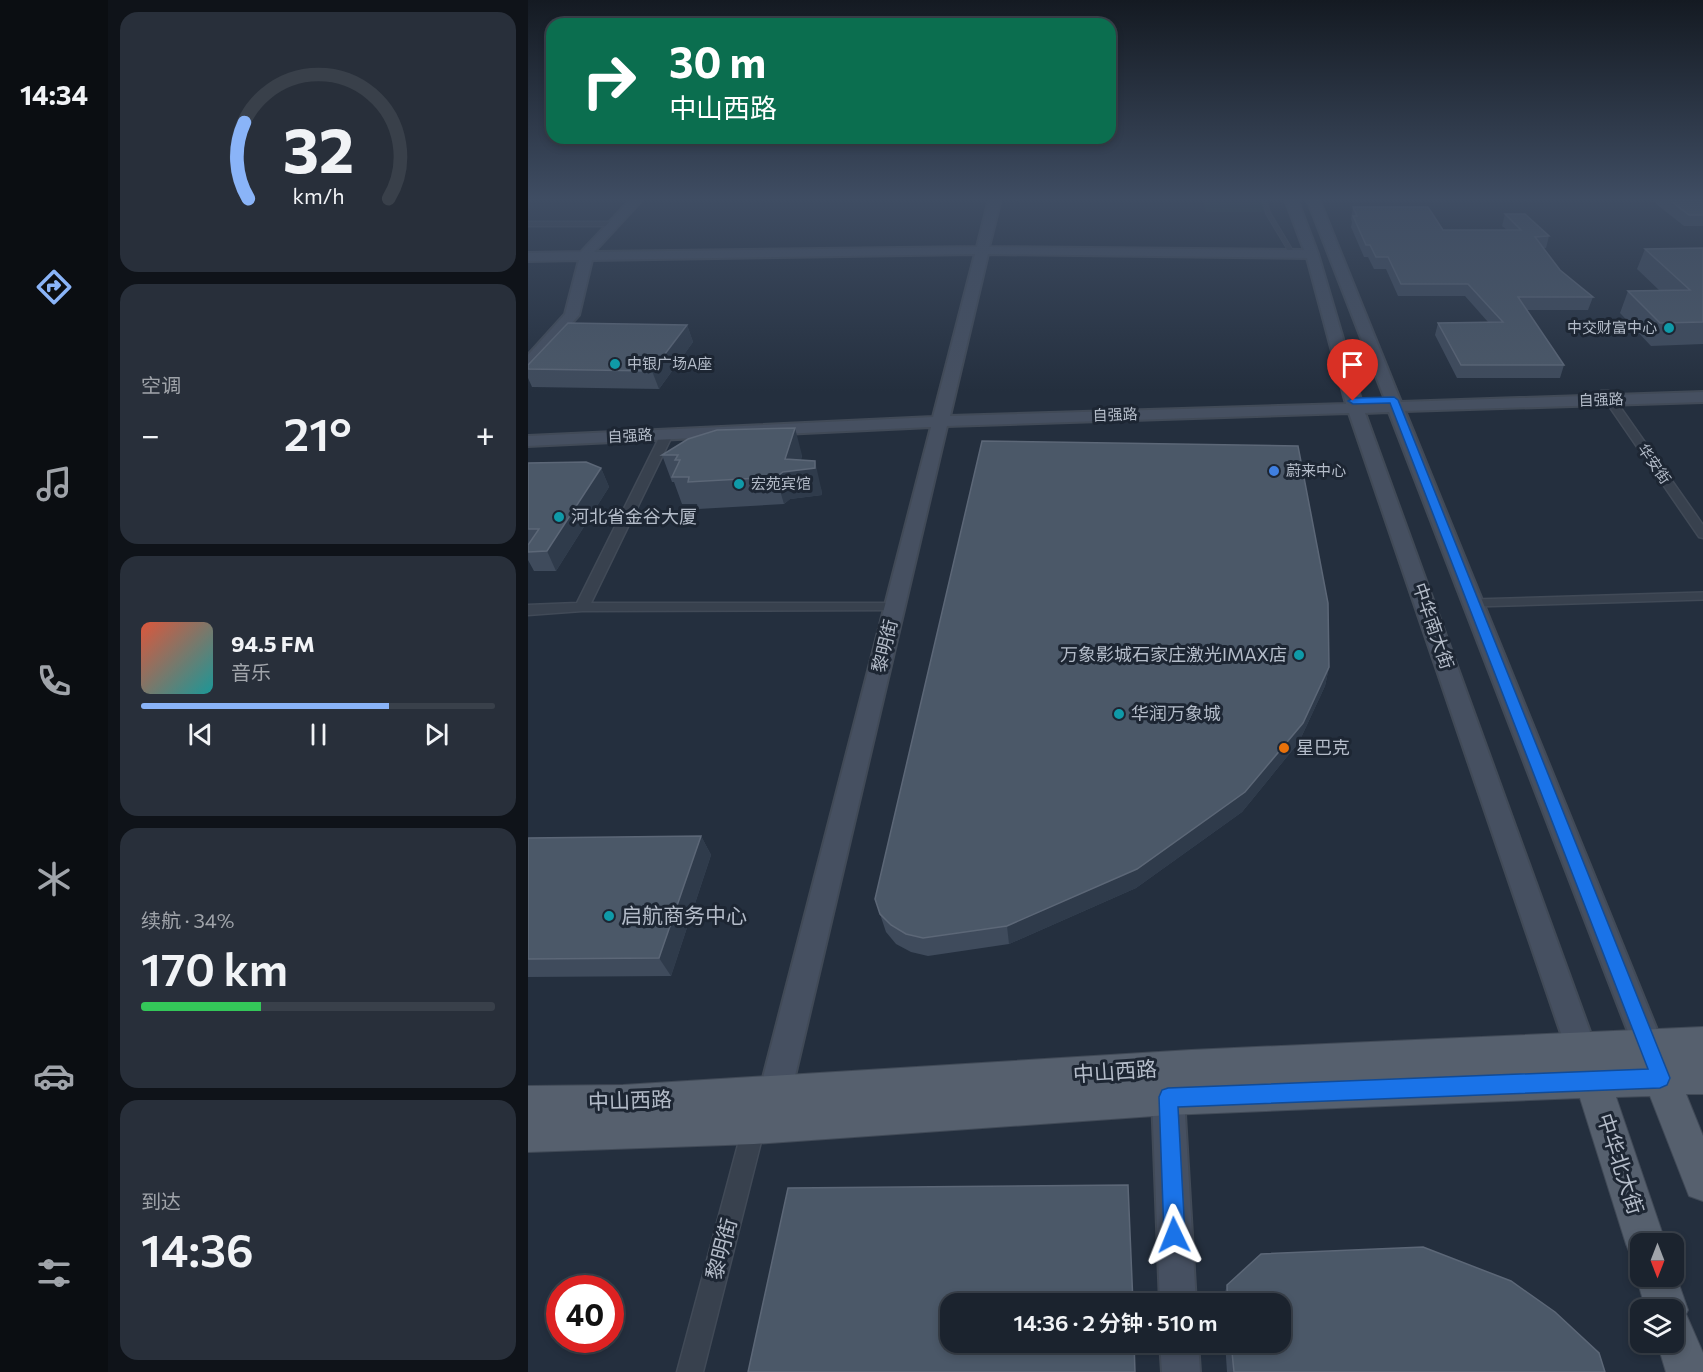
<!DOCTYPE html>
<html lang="zh">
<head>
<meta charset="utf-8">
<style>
  body { margin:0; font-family:Commissioner,"Noto Sans SC",sans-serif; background:#282f3a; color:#f1f3f6; height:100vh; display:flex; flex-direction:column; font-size:22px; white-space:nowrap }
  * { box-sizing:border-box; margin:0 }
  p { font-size:20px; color:#a0a4aa }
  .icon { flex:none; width:33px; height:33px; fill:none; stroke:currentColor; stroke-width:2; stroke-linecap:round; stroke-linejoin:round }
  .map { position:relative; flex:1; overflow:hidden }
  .details { display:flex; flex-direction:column; gap:12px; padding:12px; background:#0f1319; width:420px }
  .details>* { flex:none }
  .banner { position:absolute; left:18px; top:18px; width:570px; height:126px; border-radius:18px; box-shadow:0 3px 9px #0003,0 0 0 2px #39404a; background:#0b6e4f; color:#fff; overflow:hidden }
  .needle { width:39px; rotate:180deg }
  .buttons { position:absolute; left:1102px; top:1233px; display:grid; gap:12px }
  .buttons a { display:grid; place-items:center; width:54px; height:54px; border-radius:12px; background:#1b232e; box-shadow:0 3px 9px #0003,0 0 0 2px #39404a; font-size:30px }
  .speed { position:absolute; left:18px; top:1275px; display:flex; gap:12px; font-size:30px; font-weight:700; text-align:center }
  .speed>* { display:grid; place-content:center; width:78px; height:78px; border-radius:50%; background:#1b232e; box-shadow:0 3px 9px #0003,0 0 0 2px #39404a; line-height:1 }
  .speed .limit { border:9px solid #d22; background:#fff; color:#111 }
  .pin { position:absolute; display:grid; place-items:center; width:51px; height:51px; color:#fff; margin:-62px -26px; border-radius:50% 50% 50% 0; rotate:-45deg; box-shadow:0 0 6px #0007 }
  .pin .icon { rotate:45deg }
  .me { position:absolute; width:66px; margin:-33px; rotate:358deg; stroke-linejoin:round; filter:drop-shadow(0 0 4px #0008) }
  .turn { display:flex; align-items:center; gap:21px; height:126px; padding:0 24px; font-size:27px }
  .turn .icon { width:78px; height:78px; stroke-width:2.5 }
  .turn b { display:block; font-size:42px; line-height:51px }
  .big { font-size:45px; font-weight:600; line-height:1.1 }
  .details .tile { flex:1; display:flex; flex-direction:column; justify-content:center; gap:9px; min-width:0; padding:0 21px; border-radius:18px; background:#282f3a }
  .details .dial { align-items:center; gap:0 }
  .dial svg { height:156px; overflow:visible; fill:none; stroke:#39404a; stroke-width:7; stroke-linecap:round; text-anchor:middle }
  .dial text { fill:#f1f3f6; stroke:none }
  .song { display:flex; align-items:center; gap:18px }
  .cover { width:72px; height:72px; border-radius:9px; background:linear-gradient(135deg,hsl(10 70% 55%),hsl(180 70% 35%)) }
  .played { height:6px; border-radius:3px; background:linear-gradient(90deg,#8ab4f8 70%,#39404a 70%) }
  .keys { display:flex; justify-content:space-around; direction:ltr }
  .heat { display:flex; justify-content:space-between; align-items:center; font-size:33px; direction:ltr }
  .charge { height:9px; border-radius:4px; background:linear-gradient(90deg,#34c759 34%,#39404a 0) }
  .trip { position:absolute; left:412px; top:1293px; width:351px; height:60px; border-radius:18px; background:#1b232e; box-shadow:0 3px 9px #0003,0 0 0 2px #39404a; font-weight:600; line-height:60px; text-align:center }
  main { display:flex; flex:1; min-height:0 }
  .menu { display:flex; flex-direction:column; width:108px; justify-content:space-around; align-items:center; background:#0b0e12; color:#a0a4aa }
  .menu .icon { width:42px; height:42px }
  .menu .on { color:#8ab4f8 }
  .menu b { font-size:27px; color:#f1f3f6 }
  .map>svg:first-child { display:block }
  .green { fill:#263c3f }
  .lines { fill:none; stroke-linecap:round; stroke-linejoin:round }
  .lane-far1-casing { stroke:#414a57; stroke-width:6 }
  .lane-casing { stroke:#414a57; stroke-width:10 }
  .street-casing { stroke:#414a57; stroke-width:3 }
  .secondary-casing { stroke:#414a57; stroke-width:4 }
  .primary-casing { stroke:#414a57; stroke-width:2 }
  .lane-far1 { stroke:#38414e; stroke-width:4.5 }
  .lane { stroke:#38414e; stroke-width:7 }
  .street { fill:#38414e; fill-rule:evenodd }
  .secondary { fill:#465061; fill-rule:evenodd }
  .primary { fill:#56606e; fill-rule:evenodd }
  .wall { fill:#3f4b5c }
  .shaded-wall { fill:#2f3b4b }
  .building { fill:#4b5868; stroke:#5c6777; stroke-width:1.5 }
  .route { fill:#1a73e8; stroke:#114b97; stroke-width:1.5 }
  .culture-dot { fill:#0f9aa8; stroke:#1d2633; stroke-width:2 }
  .shop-dot { fill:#3f7fe0; stroke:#1d2633; stroke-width:2 }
  .food-dot { fill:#e8710a; stroke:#1d2633; stroke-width:2 }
  .labels { text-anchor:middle; stroke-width:6; stroke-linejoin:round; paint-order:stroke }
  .far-poi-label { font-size:15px; fill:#b4bcc9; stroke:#1d2633; text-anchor:start }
  .far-street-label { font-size:15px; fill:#b4bcc9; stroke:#1d2633 }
  .poi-label { font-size:18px; fill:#b4bcc9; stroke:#1d2633; text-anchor:start }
  .street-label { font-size:18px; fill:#b4bcc9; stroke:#1d2633 }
  .near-poi-label { font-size:21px; fill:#b4bcc9; stroke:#1d2633; text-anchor:start }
  .near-street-label { font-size:21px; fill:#b4bcc9; stroke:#1d2633 }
</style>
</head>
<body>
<main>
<nav class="menu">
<b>14:34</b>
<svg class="icon on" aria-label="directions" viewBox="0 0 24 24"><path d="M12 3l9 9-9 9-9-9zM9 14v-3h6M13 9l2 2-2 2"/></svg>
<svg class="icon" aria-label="music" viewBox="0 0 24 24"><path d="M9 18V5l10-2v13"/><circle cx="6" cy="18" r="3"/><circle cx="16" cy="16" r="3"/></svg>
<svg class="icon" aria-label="phone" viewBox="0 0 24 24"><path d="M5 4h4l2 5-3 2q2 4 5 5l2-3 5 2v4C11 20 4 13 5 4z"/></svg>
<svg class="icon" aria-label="climate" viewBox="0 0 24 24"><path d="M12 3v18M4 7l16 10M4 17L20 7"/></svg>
<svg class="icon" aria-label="car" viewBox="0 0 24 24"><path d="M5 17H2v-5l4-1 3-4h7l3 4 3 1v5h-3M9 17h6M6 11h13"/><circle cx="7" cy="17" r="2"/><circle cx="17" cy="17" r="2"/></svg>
<svg class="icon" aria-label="filters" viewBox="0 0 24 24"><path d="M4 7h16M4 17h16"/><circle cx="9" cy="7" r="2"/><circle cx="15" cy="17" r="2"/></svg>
</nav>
<section class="details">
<div class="tile dial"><svg viewBox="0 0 100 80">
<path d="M14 69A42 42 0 1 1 86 69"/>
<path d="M14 69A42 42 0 0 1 12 30" stroke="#8ab4f8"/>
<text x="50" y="56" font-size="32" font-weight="700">32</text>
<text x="50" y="72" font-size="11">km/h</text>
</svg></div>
<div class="tile"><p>空调</p>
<div class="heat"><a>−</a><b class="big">21°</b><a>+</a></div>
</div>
<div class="tile">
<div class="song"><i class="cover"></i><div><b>94.5 FM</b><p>音乐</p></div></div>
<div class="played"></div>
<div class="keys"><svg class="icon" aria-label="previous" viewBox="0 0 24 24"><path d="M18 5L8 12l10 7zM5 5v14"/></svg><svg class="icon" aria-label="pause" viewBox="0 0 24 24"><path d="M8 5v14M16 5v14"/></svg><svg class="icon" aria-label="next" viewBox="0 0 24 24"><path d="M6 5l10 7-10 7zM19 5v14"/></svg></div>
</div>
<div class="tile"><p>续航 · 34%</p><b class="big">170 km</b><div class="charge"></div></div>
<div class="tile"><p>到达</p><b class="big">14:36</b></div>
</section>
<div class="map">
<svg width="1175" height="1372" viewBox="0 0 1175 1372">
  <rect width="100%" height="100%" fill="#242f3e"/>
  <polygon class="green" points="675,199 733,199 736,209 734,212 678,212"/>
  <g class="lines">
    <defs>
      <polyline id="lane-far1" points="736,199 740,213 764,253"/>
      <polyline id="lane" points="946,603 1175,596"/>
      <g id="street">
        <polygon points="0,222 85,222 89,224 85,226 0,226"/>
        <polygon points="1073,391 1081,391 1175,525 1175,538 1171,537 1072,393"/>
        <polygon points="139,431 145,434 63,603 367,603 372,604 374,607 372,610 54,611 0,615 0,605 49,603 133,434"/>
        <polygon points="226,1115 234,1118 237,1126 175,1372 149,1372 215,1126 218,1118"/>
      </g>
      <g id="secondary">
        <path d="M103,199H115L66,252L449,247L461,199H473L461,247L776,250L757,199H769L790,254L834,403L858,402L779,199H791L873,402L1175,392V402L877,411L1136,1047L1132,1057L1121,1062L1110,1057L1106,1047L861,412L837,413L1069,1051L1065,1062L1054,1066L1043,1062L1039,1051L821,413L419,426L263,1093L258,1104L247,1109L236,1104L231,1093L403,427L0,446V436L405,417L447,254L64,260L51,315L5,367L0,369V355L37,314L51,260L0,261V253L53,252ZM460,254L779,258L818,404L422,416Z"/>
        <polygon points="640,1081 651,1086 656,1097 668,1304 632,1304 624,1097 629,1086"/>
        <polygon points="632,1342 670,1342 672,1372 634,1372"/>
      </g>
      <g id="primary">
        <polygon points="1175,1027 1175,1094 1158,1094 1175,1136 1175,1201 1161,1196 1122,1096 1088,1097 1138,1244 1113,1244 1113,1262 1104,1258 1098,1244 1052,1098 640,1115 226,1144 0,1152 0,1086 95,1085 663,1050"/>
        <polygon points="1113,1263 1113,1276 1146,1276 1146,1270 1160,1310 1158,1314 1175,1353 1175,1372 1138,1372 1129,1342 1146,1342 1146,1310 1118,1310 1108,1276"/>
      </g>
    </defs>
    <use href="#lane-far1" class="lane-far1-casing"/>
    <use href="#lane" class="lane-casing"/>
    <use href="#street" class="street-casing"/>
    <use href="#secondary" class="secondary-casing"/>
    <use href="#primary" class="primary-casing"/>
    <use href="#lane-far1" class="lane-far1"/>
    <use href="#lane" class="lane"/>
    <use href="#street" class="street"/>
    <use href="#secondary" class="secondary"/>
    <use href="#primary" class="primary"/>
  </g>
  <g class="wall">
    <polygon points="1122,199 1175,199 1175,226 1156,226"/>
    <polygon points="825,207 915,230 979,230 974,226 977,214 1021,236 1018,248 1015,248 1032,270 1065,297 1060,310 999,310 1036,365 1032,378 929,378 907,335 910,323 960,322 937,296 870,296 858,269 846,269 840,257 836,257 823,227 824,222 823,219"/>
    <polygon points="1175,248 1175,344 1123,346 1092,313 1100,291 1131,290 1109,269 1117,249"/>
    <polygon points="159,325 165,342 131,389 4,387 0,378 0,365"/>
    <polygon points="160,439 274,455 273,460 293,488 294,495 262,499 256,504 170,509 169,504 154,504 146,482 144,482 134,455"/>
    <polygon points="0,463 73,468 81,487 28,571 6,571 0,560"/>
    <polygon points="801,667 797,686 771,742 714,812 608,888 481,944 400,956 383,952 368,944 358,932 347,899"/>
    <polygon points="173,836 183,855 143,976 0,977 0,838"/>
    <polygon points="699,1285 1077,1372 699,1372 697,1342 753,1342 753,1304 694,1304"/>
  </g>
  <g class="shaded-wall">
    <polygon points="159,325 165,342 131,389 124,371"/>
    <polygon points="267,428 274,455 270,470 287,461 293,488 294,495 262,499 256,504 248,477 257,459"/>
    <polygon points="73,468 81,487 28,571 19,551"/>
    <polygon points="801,667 797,686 771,742 714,812 608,888 481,944 479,926"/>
    <polygon points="173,836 183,855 143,976 131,958"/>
  </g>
  <g class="building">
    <polygon points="1140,199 1175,199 1175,215 1161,215"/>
    <polygon points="825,207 900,207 915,230 993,230 977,214 997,214 1021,236 1007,237 1032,270 1065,297 990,297 1036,365 933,365 910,323 975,322 940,284 873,284 860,257 848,257 842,245 838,245 825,216 829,216"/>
    <polygon points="1175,248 1175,322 1132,323 1100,291 1162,290 1117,249"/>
    <polygon points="40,323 159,325 124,371 0,369 0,365"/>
    <polygon points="267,428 257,459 287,461 287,468 255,472 248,477 160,482 161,477 144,477 152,460 147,460 150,455 134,455 160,439 189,430"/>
    <polygon points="454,441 770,446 800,603 801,667 775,723 717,792 609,869 479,926 395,938 378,934 363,925 352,914 347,899"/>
    <polygon points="58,462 73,468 19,551 0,552 0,545 11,529 0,529 0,463"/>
    <polygon points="173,836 131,958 0,959 0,838"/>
    <polygon points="600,1185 605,1304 423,1304 423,1342 606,1342 607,1372 220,1372 260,1188"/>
    <polygon points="895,1247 983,1281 1027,1312 1071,1353 1077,1372 706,1372 703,1342 753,1342 753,1304 700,1304 699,1285 733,1254"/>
  </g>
  <linearGradient id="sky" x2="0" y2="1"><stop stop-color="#141a22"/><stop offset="0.51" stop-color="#3f4d63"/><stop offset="1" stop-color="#3f4d63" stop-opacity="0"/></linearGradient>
  <rect width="1175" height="391" fill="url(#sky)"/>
  <polygon class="route" points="866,397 870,400 1142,1078 1139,1085 1132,1088 650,1107 657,1235 654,1242 646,1245 639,1242 636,1235 631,1097 634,1090 640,1088 1120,1069 862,403 825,404 820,401 825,398"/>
  <g class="culture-dot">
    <circle cx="1141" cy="328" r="6"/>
    <circle cx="87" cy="364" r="6"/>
    <circle cx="211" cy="484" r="6"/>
    <circle cx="31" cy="517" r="6"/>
    <circle cx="771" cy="655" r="6"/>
    <circle cx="591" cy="714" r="6"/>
    <circle cx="81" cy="916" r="6"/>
  </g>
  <circle class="shop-dot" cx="746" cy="471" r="6"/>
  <circle class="food-dot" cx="756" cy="748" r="6"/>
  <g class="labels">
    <g class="far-poi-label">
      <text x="1129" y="333" text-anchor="end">中交财富中心</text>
      <text x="99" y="369">中银广场A座</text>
      <text x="758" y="476">蔚来中心</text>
      <text x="223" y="489">宏苑宾馆</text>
    </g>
    <g class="far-street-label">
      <text transform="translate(1073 400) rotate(-2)" y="5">自强路</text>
      <text transform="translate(587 415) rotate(-2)" y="5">自强路</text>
      <text transform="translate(102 436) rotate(-3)" y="5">自强路</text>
      <text transform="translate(1126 464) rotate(55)" y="5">华安街</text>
    </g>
    <g class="poi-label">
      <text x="43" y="523">河北省金谷大厦</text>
      <text x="759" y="661" text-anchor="end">万象影城石家庄激光IMAX店</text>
      <text x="603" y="720">华润万象城</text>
      <text x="768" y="754">星巴克</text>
    </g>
    <g class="street-label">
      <text transform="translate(905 626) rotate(71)" y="6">中华南大街</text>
      <text transform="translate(357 646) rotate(-76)" y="6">黎明街</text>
    </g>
    <g class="near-poi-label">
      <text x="93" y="923">启航商务中心</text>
    </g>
    <g class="near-street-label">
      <text transform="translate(587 1072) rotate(-4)" y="7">中山西路</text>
      <text transform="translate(102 1101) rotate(-2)" y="7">中山西路</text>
      <text transform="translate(1092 1164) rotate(72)" y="7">中华北大街</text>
      <text transform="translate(194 1249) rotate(-75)" y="7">黎明街</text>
    </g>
  </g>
</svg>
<div class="buttons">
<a><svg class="needle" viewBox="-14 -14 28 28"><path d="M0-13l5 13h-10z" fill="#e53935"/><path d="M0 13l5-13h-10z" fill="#a0a4aa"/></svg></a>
<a><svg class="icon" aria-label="layers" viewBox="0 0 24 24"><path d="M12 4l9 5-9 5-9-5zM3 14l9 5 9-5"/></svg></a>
</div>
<div class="speed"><div class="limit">40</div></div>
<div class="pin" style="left:825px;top:401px;background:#d93025"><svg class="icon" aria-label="arrive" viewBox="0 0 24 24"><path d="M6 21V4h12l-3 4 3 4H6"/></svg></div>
<svg class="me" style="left:646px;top:1235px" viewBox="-20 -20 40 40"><path d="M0-17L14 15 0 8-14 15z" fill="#1a73e8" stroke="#fff" stroke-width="4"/></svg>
<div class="trip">14:36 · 2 分钟 · 510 m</div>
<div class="banner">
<div class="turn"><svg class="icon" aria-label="right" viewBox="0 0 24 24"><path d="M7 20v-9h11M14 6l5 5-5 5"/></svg><div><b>30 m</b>中山西路</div></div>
</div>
</div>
</main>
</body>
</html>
